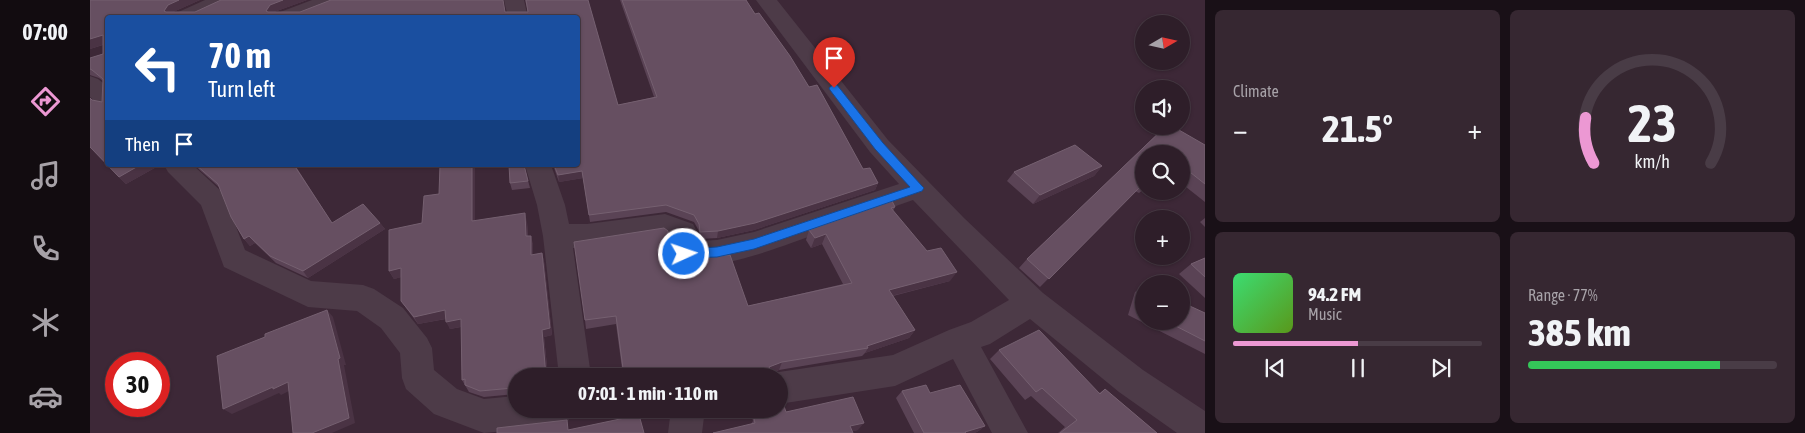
<!DOCTYPE html>
<html lang="en">
<head>
<meta charset="utf-8">
<style>
  body { margin:0; font-family:"Asap Condensed",sans-serif; background:#362731; color:#f1f3f6; height:100vh; display:flex; flex-direction:column; font-size:19px; white-space:nowrap }
  * { box-sizing:border-box; margin:0 }
  p { font-size:16px; color:#a7a2a8 }
  .icon { flex:none; width:28px; height:28px; fill:none; stroke:currentColor; stroke-width:2; stroke-linecap:round; stroke-linejoin:round }
  .map { position:relative; flex:1; overflow:hidden }
  .sheet { display:flex; flex-direction:column; gap:10px; padding:10px; background:#191017; width:600px }
  .sheet>* { flex:none }
  .banner { position:absolute; left:15px; top:15px; width:475px; height:152px; border-radius:5px; box-shadow:0 1px 4px #0004,0 0 0 1px #493c46; background:#1a4fa0; color:#fff; overflow:hidden }
  .needle { width:32px; rotate:81deg }
  .tools { position:absolute; left:1045px; top:15px; display:grid; gap:10px }
  .tools a { display:grid; place-items:center; width:55px; height:55px; border-radius:50%; background:#2e1e29; box-shadow:0 1px 4px #0004,0 0 0 1px #493c46; font-size:25px }
  .speed { position:absolute; left:15px; top:352px; display:flex; gap:10px; font-size:25px; font-weight:700; text-align:center }
  .speed>* { display:grid; place-content:center; width:65px; height:65px; border-radius:50%; background:#2e1e29; box-shadow:0 1px 4px #0004,0 0 0 1px #493c46; line-height:1 }
  .speed .limit { border:8px solid #d22; background:#fff; color:#111 }
  .pin { position:absolute; display:grid; place-items:center; width:42px; height:42px; color:#fff; margin:-51px -21px; border-radius:50% 50% 50% 0; rotate:-45deg; box-shadow:0 0 5px #0007 }
  .pin .icon { rotate:45deg }
  .me { position:absolute; width:55px; margin:-28px; rotate:87deg; stroke-linejoin:round; filter:drop-shadow(0 0 4px #0008) }
  .turn { display:flex; align-items:center; gap:18px; height:105px; padding:0 20px; font-size:22px }
  .turn .icon { width:65px; height:65px; stroke-width:2.5 }
  .turn b { display:block; font-size:35px; line-height:42px }
  .then { display:flex; align-items:center; height:48px; padding:0 20px; background:#0003; gap:10px; font-size:19px }
  .big { font-size:38px; font-weight:700; line-height:1.1 }
  .sheet .card { flex:1; display:flex; flex-direction:column; justify-content:center; gap:8px; min-width:0; padding:0 18px; border-radius:8px; background:#362731 }
  .sheet .dial { align-items:center; gap:0 }
  .dial svg { height:130px; overflow:visible; fill:none; stroke:#493c46; stroke-width:7; stroke-linecap:round; text-anchor:middle }
  .dial text { fill:#f1f3f6; stroke:none }
  .song { display:flex; align-items:center; gap:15px }
  .cover { width:60px; height:60px; border-radius:8px; background:linear-gradient(135deg,hsl(140 70% 55%),hsl(90 70% 35%)) }
  .played { height:5px; border-radius:2px; background:linear-gradient(90deg,#ec98d3 50%,#493c46 50%) }
  .keys { display:flex; justify-content:space-around; direction:ltr }
  .heat { display:flex; justify-content:space-between; align-items:center; font-size:28px; direction:ltr }
  .charge { height:8px; border-radius:4px; background:linear-gradient(90deg,#34c759 77%,#493c46 0) }
  .sheet .tiles { flex:1; display:grid; gap:10px; grid-template-columns:repeat(2,1fr) }
  .trip { position:absolute; left:418px; top:368px; width:280px; height:50px; border-radius:25px; background:#2e1e29; box-shadow:0 1px 4px #0004,0 0 0 1px #493c46; font-weight:700; line-height:50px; text-align:center }
  main { display:flex; flex:1; min-height:0 }
  .tab-bar { display:flex; flex-direction:column; width:90px; justify-content:space-around; align-items:center; background:#120c10; color:#a7a2a8 }
  .tab-bar .icon { width:35px; height:35px }
  .tab-bar .active { color:#ec98d3 }
  .tab-bar b { font-size:22px; color:#f1f3f6 }
  .map>svg:first-child { display:block }
  .lines { fill:none; stroke-linecap:round; stroke-linejoin:round }
  .street { fill:#4d3b48; fill-rule:evenodd }
  .wall { fill:#5a4355 }
  .shaded-wall { fill:#4a3344 }
  .building { fill:#664f61; stroke:#756070 }
  .route { fill:#1a73e8; stroke:#114b97 }
</style>
</head>
<body>
<main>
<nav class="tab-bar">
<b>07:00</b>
<svg class="icon active" aria-label="directions" viewBox="0 0 24 24"><path d="M12 3l9 9-9 9-9-9zM9 14v-3h6M13 9l2 2-2 2"/></svg>
<svg class="icon" aria-label="music" viewBox="0 0 24 24"><path d="M9 18V5l10-2v13"/><circle cx="6" cy="18" r="3"/><circle cx="16" cy="16" r="3"/></svg>
<svg class="icon" aria-label="phone" viewBox="0 0 24 24"><path d="M5 4h4l2 5-3 2q2 4 5 5l2-3 5 2v4C11 20 4 13 5 4z"/></svg>
<svg class="icon" aria-label="climate" viewBox="0 0 24 24"><path d="M12 3v18M4 7l16 10M4 17L20 7"/></svg>
<svg class="icon" aria-label="car" viewBox="0 0 24 24"><path d="M5 17H2v-5l4-1 3-4h7l3 4 3 1v5h-3M9 17h6M6 11h13"/><circle cx="7" cy="17" r="2"/><circle cx="17" cy="17" r="2"/></svg>
</nav>
<div class="map">
<svg width="1115" height="433" viewBox="0 0 1115 433">
  <rect width="100%" height="100%" fill="#3d2837"/>
  <g class="lines">
    <g class="street">
      <polygon points="115,0 142,0 139,4 109,18 81,18 84,14"/>
      <polygon points="222,0 251,0 248,4 213,18 182,18 185,14"/>
      <polygon points="414,0 434,0 438,18 418,18"/>
      <path d="M666,0H687L798,140L874,218L953,293L1053,370L1115,411V433H1087L1029,392L940,319L900,344L891,347L938,433H902L863,359L805,386L689,404V376H678L689,372L803,355L859,330L881,322L919,300L823,200C792,211 760,222 729,233C691,246 623,276 584,262L580,254L579,239L574,236L497,248H483L501,376H469L453,236L447,205L435,165H461L475,205L479,224H497L575,214L603,224L607,232L608,241L627,240L664,232L809,184L780,152Z"/>
      <polygon points="0,76 8,79 18,87 18,108 10,106 0,97"/>
      <polygon points="74,165 103,165 133,193 155,250 221,281 273,285 284,289 313,308 337,338 342,348 344,370 367,389 394,399 426,396 426,409 483,409 478,421 466,426 394,433 344,414 316,389 312,378 310,353 291,328 267,311 218,307 134,267 111,205 78,172"/>
      <polygon points="581,409 615,409 612,433 578,433"/>
    </g>
  </g>
  <g class="wall">
    <polygon points="0,0 110,0 83,12 105,12 131,0 217,0 184,12 210,12 241,0 413,0 415,12 438,12 435,0 498,0 528,105 564,97 530,0 656,0 665,14 669,13 700,56 719,87 727,85 773,169 780,168 788,183 785,190 664,230 627,238 610,239 609,231 604,222 576,212 500,222 493,178 469,182 463,165 488,165 488,18 18,18 18,165 70,165 36,184 29,177 0,147 0,98 2,100 12,102 13,81 9,78 0,75 0,58 13,54 13,45 0,49"/>
    <polygon points="1076,126 1115,145 1115,202 1091,183 1091,154 1054,154 1054,189 1049,193 1045,191 950,287 929,268 937,259"/>
    <polygon points="104,165 205,165 242,223 290,223 295,229 218,278 186,263 165,243 160,246 154,239 129,187"/>
    <polygon points="385,165 385,221 437,222 438,236 443,244 443,255 452,253 454,261 462,335 454,337 458,376 426,376 426,404 425,401 425,394 394,397 379,392 372,380 371,327 360,329 356,319 328,324 311,301 311,277 304,279 299,271 332,223 349,194"/>
    <polygon points="434,165 440,188 422,190 420,183"/>
    <polygon points="1012,166 1004,176 943,204 917,181 924,172"/>
    <polygon points="805,207 803,211 860,281 803,296 825,330 819,338 775,353 772,356 689,370 682,373 683,376 533,376 526,324 496,329 495,320 579,245 584,255 658,306 753,284 732,244 721,248 716,240 719,230"/>
    <polygon points="1115,218 1115,227 1110,222"/>
    <polygon points="1115,258 1115,298 1089,274 1101,264"/>
    <polygon points="1054,286 1054,321 1091,321 1115,313 1115,354 1038,315 1045,292"/>
    <polygon points="909,350 1009,393 1015,389 1067,433 968,433 975,427 941,396 935,400 900,359"/>
    <polygon points="812,391 840,393 895,426 887,432 884,433 824,433 806,398"/>
    <polygon points="660,409 689,409 696,412 768,430 762,431 661,424 663,421"/>
  </g>
  <g class="shaded-wall">
    <polygon points="89,0 110,0 83,12 80,18 74,11 78,5"/>
    <polygon points="193,0 217,0 184,12 181,18 176,11 180,5"/>
    <polygon points="13,35 18,43 0,49 0,39"/>
    <polygon points="50,165 70,165 36,184 29,177"/>
    <polygon points="382,165 385,165 385,230 382,221"/>
    <polygon points="1012,166 1004,176 943,204 950,195"/>
    <polygon points="492,171 493,178 469,182 468,175"/>
    <polygon points="788,183 785,190 664,230 627,238 628,231"/>
    <polygon points="435,213 437,222 438,245 436,236"/>
    <polygon points="290,223 295,229 218,278 213,271"/>
    <polygon points="736,234 732,244 721,248 725,238"/>
    <polygon points="159,236 165,243 160,246 154,239"/>
    <polygon points="441,236 443,244 443,264 441,255"/>
    <polygon points="452,253 454,261 462,335 454,337 458,376 456,376 452,330"/>
    <polygon points="311,268 316,276 304,279 299,271"/>
    <polygon points="867,272 860,281 793,298 799,290"/>
    <polygon points="237,310 243,317 256,365 254,365 265,423 242,433 222,433"/>
    <polygon points="355,310 360,318 328,324 324,317"/>
    <polygon points="371,319 375,326 360,329 356,322"/>
    <polygon points="825,330 819,338 775,353 778,348 777,346"/>
    <polygon points="692,362 689,370 676,375 679,367"/>
    <polygon points="198,382 205,388 191,395 189,393 142,414 133,409 183,387"/>
    <polygon points="774,423 768,430 755,433 760,426"/>
    <polygon points="895,426 887,432 884,433 874,433 875,432"/>
  </g>
  <g class="building">
    <polygon points="0,0 89,0 78,5 74,11 76,12 105,12 131,0 193,0 180,5 176,11 178,12 210,12 241,0 413,0 415,12 438,12 436,0 498,0 528,105 567,97 532,0 656,0 665,14 669,13 700,56 719,87 727,85 773,169 780,168 788,183 665,223 628,231 610,232 609,224 604,215 576,205 499,215 492,171 468,175 464,165 488,165 488,18 18,18 18,165 50,165 29,177 0,147 0,98 2,100 12,102 13,79 2,70 0,69 0,58 13,54 13,35 0,39"/>
    <polygon points="1076,126 1082,126 1115,145 1115,184 1091,165 1091,154 1054,154 1054,183 959,279 937,259"/>
    <polygon points="985,145 1012,166 950,195 924,172"/>
    <polygon points="106,165 204,165 242,223 273,204 290,223 213,271 180,256 159,236 154,239 141,217 128,184"/>
    <polygon points="350,165 382,165 382,221 435,213 436,236 441,236 441,255 452,253 460,328 452,330 456,376 426,376 426,401 425,401 425,390 423,388 390,391 375,385 375,379 372,380 371,319 356,322 355,310 324,317 311,301 311,268 299,271 299,230 332,223 334,196 349,194"/>
    <polygon points="419,165 434,165 438,181 420,183"/>
    <polygon points="802,201 805,207 801,208 837,251 851,248 867,272 799,290 825,330 777,346 778,348 692,362 679,367 683,376 656,376 654,371 627,376 626,371 589,376 534,376 526,316 495,320 484,242 574,228 578,231 579,245 584,255 601,258 640,255 658,306 762,283 736,234 725,238 719,230"/>
    <polygon points="1115,258 1115,277 1101,264"/>
    <polygon points="1054,290 1054,310 1048,307"/>
    <polygon points="1091,302 1115,313 1115,341 1076,321 1091,321"/>
    <polygon points="237,310 250,358 248,359 259,418 222,433 203,433 198,382 183,389 183,387 133,409 127,356 175,337 175,334"/>
    <polygon points="949,330 1010,394 1015,389 1067,433 970,433 987,420 952,388 946,392 909,350"/>
    <polygon points="836,385 840,393 870,385 895,426 875,432 876,433 834,433 812,391"/>
    <polygon points="689,392 696,412 763,397 774,423 760,426 763,433 623,433 665,423 664,419 667,418 664,409 689,409"/>
    <polygon points="549,415 554,433 407,433 407,428 477,420 478,430"/>
  </g>
  <polygon class="route" points="744,84 747,85 793,143 832,186 834,188 832,191 664,249 627,257 594,258 590,257 588,254 590,250 594,249 627,247 664,239 820,187 785,149 740,90 739,88"/>
</svg>
<div class="tools">
<a><svg class="needle" viewBox="-14 -14 28 28"><path d="M0-13l5 13h-10z" fill="#e53935"/><path d="M0 13l5-13h-10z" fill="#a7a2a8"/></svg></a>
<a><svg class="icon" aria-label="sound" viewBox="0 0 24 24"><path d="M4 9h4l5-4v14l-5-4H4zM17 9q2 3 0 6"/></svg></a>
<a><svg class="icon" aria-label="search" viewBox="0 0 24 24"><circle cx="10" cy="10" r="6"/><path d="M15 15l6 6"/></svg></a>
<a>+</a>
<a>−</a>
</div>
<div class="speed"><div class="limit">30</div></div>
<div class="pin" style="left:744px;top:88px;background:#d93025"><svg class="icon" aria-label="arrive" viewBox="0 0 24 24"><path d="M6 21V4h12l-3 4 3 4H6"/></svg></div>
<svg class="me" style="left:594px;top:254px" viewBox="-20 -20 40 40"><circle r="17" fill="#1a73e8" stroke="#fff" stroke-width="3"/><path d="M0-11L8 9 0 5-8 9z" fill="#fff"/></svg>
<div class="trip">07:01 · 1 min · 110 m</div>
<div class="banner">
<div class="turn"><svg class="icon" aria-label="left" viewBox="0 0 24 24"><path d="M17 20v-9H6M10 6l-5 5 5 5"/></svg><div><b>70 m</b>Turn left</div></div>
<div class="then">Then<svg class="icon" aria-label="arrive" viewBox="0 0 24 24"><path d="M6 21V4h12l-3 4 3 4H6"/></svg></div>
</div>
</div>
<section class="sheet">
<div class="tiles">
<div class="card"><p>Climate</p>
<div class="heat"><a>−</a><b class="big">21.5°</b><a>+</a></div>
</div>
<div class="card dial"><svg viewBox="0 0 100 80">
<path d="M14 69A42 42 0 1 1 86 69"/>
<path d="M14 69A42 42 0 0 1 9 41" stroke="#ec98d3"/>
<text x="50" y="56" font-size="32" font-weight="700">23</text>
<text x="50" y="72" font-size="11">km/h</text>
</svg></div>
<div class="card">
<div class="song"><i class="cover"></i><div><b>94.2 FM</b><p>Music</p></div></div>
<div class="played"></div>
<div class="keys"><svg class="icon" aria-label="previous" viewBox="0 0 24 24"><path d="M18 5L8 12l10 7zM5 5v14"/></svg><svg class="icon" aria-label="pause" viewBox="0 0 24 24"><path d="M8 5v14M16 5v14"/></svg><svg class="icon" aria-label="next" viewBox="0 0 24 24"><path d="M6 5l10 7-10 7zM19 5v14"/></svg></div>
</div>
<div class="card"><p>Range · 77%</p><b class="big">385 km</b><div class="charge"></div></div>
</div>
</section>
</main>
</body>
</html>
